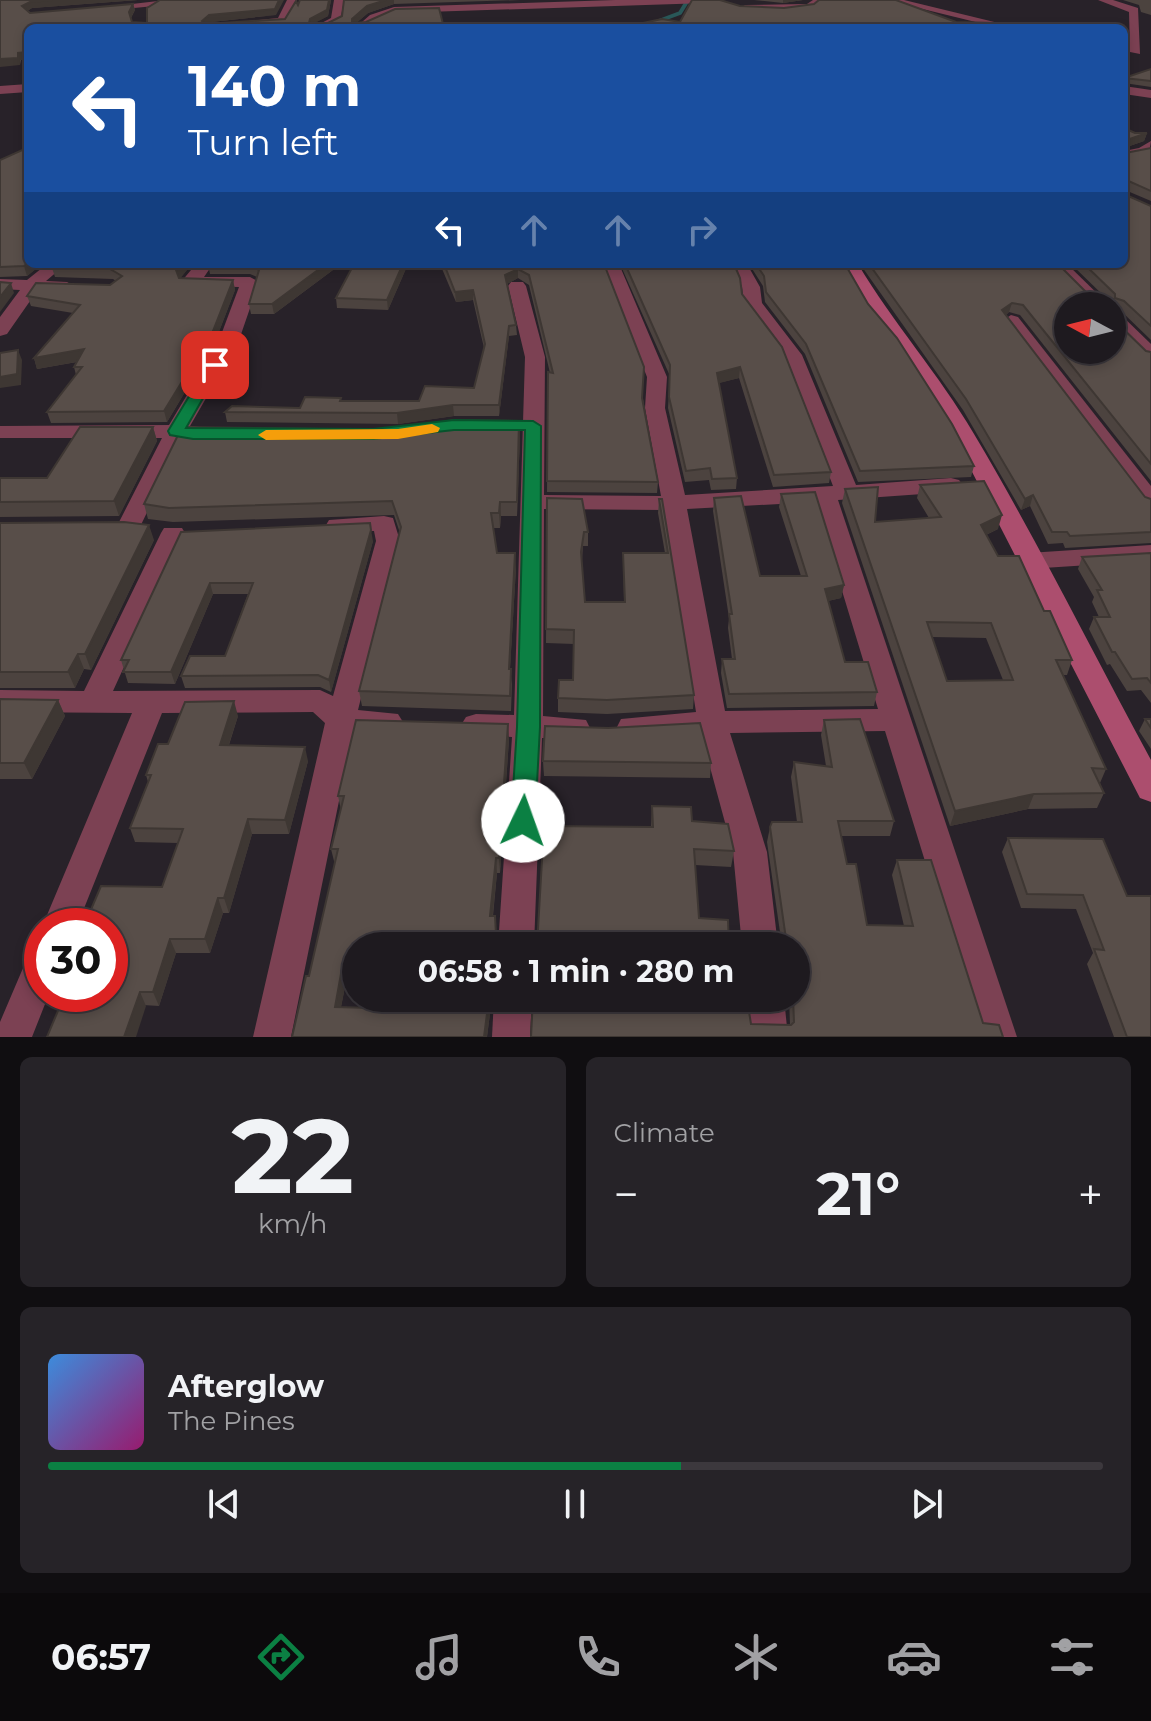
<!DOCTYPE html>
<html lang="en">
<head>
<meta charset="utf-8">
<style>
  body { margin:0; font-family:Montserrat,sans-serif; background:#262328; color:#f1f3f6; height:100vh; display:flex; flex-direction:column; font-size:30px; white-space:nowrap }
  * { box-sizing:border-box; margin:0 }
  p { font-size:26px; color:#a1a1a4 }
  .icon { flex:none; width:44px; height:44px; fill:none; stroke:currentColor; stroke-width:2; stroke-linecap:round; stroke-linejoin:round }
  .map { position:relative; height:1037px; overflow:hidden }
  .side { display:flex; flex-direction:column; gap:20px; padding:20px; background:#100e11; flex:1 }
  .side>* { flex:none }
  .banner { position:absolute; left:24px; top:24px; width:1104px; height:244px; border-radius:12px; box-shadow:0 4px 12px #0003,0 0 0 2px #3c383d; background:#1a4fa0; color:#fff; overflow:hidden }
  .needle { width:52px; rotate:277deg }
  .tools { position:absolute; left:1054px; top:292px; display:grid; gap:16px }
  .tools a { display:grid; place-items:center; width:72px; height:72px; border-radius:50%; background:#1e1a1f; box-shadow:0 4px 12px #0003,0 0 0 2px #3c383d; font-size:40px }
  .speed { position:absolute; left:24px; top:908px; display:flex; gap:16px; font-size:40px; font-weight:700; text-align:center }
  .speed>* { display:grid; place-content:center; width:104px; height:104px; border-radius:50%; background:#1e1a1f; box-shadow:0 4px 12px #0003,0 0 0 2px #3c383d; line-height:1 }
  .speed .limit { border:12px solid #d22; background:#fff; color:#111 }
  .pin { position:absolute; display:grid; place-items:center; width:68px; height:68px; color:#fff; margin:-34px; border-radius:16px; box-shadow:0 4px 12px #0006 }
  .me { position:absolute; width:88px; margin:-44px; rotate:3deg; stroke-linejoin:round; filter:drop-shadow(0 0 6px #0008) }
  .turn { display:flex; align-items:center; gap:28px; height:168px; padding:0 32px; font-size:36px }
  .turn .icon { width:104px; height:104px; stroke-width:2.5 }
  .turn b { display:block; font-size:56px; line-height:68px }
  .lanes { display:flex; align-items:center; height:76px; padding:0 32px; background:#0003; justify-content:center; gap:40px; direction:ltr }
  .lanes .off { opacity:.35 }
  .big { font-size:60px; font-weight:700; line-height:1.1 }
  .side .card { flex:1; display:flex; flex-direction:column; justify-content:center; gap:12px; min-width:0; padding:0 28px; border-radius:12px; background:#262328 }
  .side .dial { align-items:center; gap:0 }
  .dial b { font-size:104px; line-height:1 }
  .song { display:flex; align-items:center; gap:24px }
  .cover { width:96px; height:96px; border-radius:12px; background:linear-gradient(135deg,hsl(210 70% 55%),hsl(320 70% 35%)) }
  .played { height:8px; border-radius:4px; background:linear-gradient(90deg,#0b8043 60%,#3c383d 60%) }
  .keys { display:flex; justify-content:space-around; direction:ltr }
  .heat { display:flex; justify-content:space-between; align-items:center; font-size:44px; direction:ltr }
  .side .tiles { flex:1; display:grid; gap:20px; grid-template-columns:1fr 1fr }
  .card:last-child { grid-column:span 2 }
  .trip { position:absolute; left:342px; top:932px; width:468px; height:80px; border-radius:40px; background:#1e1a1f; box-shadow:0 4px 12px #0003,0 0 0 2px #3c383d; font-weight:700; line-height:80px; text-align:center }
  .tabs { display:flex; height:128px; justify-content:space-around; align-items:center; background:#0c0a0c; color:#a1a1a4 }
  .tabs .icon { width:56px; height:56px }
  .tabs .current { color:#0b8043 }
  .tabs b { font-size:36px; color:#f1f3f6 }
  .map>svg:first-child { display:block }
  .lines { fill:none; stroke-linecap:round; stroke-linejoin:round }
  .stream { stroke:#295758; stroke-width:4 }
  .street { fill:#7c4153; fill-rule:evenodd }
  .secondary { fill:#ac4e6e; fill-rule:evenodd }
  .wall { fill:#4c433f; fill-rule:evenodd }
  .shaded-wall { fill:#3e3733 }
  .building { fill:#584e49; stroke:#3e3733; stroke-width:2; fill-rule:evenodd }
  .route { fill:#0b8043; stroke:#07532c; stroke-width:2 }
  .slow { fill:#f59e0b }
</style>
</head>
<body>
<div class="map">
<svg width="1151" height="1037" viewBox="0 0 1151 1037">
  <rect width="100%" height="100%" fill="#282229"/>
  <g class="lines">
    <polyline class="stream" points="640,28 680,13 688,0"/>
    <g class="street">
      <polygon points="287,0 297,0 286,23 206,28 211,25 278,18"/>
      <polygon points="334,0 344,0 340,22 326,28 312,28 331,18"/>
      <path d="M615,0H712L707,3L395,13C381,18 370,28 355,28L370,15L394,7Z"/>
      <polygon points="813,0 824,0 809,10 745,11 740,8 745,5 807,4"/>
      <polygon points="886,0 904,0 1019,28 1000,28"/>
      <polygon points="1098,0 1113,0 1138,8 1140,54 1130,52 1129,12"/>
      <polygon points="158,1 155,6 102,11 97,8"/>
      <polygon points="28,84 28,92 0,94 0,86"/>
      <polygon points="1124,86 1151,90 1151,98 1124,94"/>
      <polygon points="1151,141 1149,154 1124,159 1124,151 1139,148"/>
      <polygon points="47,264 66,264 46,281 67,282 76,287 67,292 37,291 7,334 0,336 0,317 20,290 0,289 0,279 27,280"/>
      <polygon points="196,264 213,264 204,277 250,277 259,282 238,343 190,426 219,429 222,434 211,441 183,438 138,531 120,531 117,526 162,438 0,438 0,426 169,425 218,343 239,287 184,286 181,282"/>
      <path d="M603,264H619L667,377L665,408L685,495L833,486L783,356L744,304L742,287L731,264H747L760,287L762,303L802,355L856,485L951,478L959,480L963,485L959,490L951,492L838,500L1017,1037H979L885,731L730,733L767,852L778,946H742L733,852L701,734L632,738L621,735L617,727L621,719L696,712L664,510L544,509L543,716L586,720L590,728L586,736L575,739L542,738L534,946H498L512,737L466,733L461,725L466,717L476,714L514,715L525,357L508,286L511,282H523L526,286L545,357L544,495L661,496L645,408L647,377ZM815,502L878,709L725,711L687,509Z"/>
      <polygon points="1049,264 1067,264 1110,306 1091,306"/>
      <polygon points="1112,311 1119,313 1151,344 1151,361 1144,359 1112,327"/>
      <polygon points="1011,315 1018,317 1151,486 1151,509 1143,507 1004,325 1002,321"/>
      <polygon points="384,516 393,518 400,541 358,710 398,714 403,722 398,730 388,733 353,732 291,1037 253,1037 325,723 313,712 162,713 77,926 42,927 132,713 0,712 0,690 84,691 161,533 164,528 182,528 185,533 113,691 320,690 333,696 376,541 374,531 329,530 326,525 329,520"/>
      <polygon points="1151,545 1151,561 1028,569 1019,567 1015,561 1019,555 1028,553"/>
      <polygon points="42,949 42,994 49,994 32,1037 0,1037 0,1022 29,954"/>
      <polygon points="494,998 532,998 530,1037 492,1037"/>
      <polygon points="746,998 784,998 788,1037 750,1037"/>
    </g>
    <path class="secondary" d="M842,264H858C893,323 939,374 974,434C1037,540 1092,651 1151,760V802L1140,798L952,433L897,346L869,313Z"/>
  </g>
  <g class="wall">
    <polygon points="0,0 138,0 32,8 27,11 30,13 133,4 135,10 131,18 132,22 147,23 276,15 211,22 208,24 285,19 298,5 300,0 331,0 328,16 314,23 326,24 342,16 344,0 520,0 394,4 368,13 356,23 444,28 28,28 20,65"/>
    <polygon points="754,0 803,0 783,3"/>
    <polygon points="1123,0 1151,0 1151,15 1141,12 1139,5"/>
    <polygon points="1151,69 1151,87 1124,83 1124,78"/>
    <polygon points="1124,128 1135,133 1147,133 1144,141 1124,148 1125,153 1151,148 1151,201 1125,190 1126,195 1151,206 1151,340 1121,311 1113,309 1113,319 1146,351 1151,352 1151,481 1020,315 1009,312 1006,315 1145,497 1151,499 1151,543 1065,548 1063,543 1048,544 1030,506 1021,510 963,410 860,264 1058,264 1092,298 1107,299 1071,264 1124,264"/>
    <polygon points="27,148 28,264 42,264 27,276 0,277 0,160"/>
    <polygon points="56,264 192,264 180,278 233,280 235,290 215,342 167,422 51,423 47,412 76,375 74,367 77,362 37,369 34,358 73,313 31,306 27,296 110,285 116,281 113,279 55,277 52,268"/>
    <polygon points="208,264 341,264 274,314 251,314 249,304 257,277 250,274 210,274"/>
    <polygon points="354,264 408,264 388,310 337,308 336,298"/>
    <polygon points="440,264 604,264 643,399 658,482 657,493 547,492 548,372 550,373 529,285 518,278 507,284 516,325 517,335 509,336 499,416 454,416 398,424 227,422 225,412 300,408 341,401 419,401 474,388 484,348 473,300 456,302"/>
    <polygon points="620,264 734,264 742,294 831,472 829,483 773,487 739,378 718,383 737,478 736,489 711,490 709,480 685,482 668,408 670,376"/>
    <polygon points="749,264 845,264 868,304 974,466 971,477 858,482 805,354 765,302 763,286"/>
    <polygon points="153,427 157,441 119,516 0,517 0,478 47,478"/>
    <polygon points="520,435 517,516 501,516 500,528 493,528 497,553 516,568 510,669 512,684 511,711 362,706 359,691 400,533 394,515 173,522 148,519 144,504"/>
    <path d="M920,485L998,529L986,535L998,556L1044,611L1072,660L1067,675H1063L1106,769L1100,783L1104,793L1097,808L1028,809L950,826L842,503L845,489L875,522L929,518L917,498ZM932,637L986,638L1003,680L947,681Z"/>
    <polygon points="781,494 844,585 841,598 828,601 845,662 877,692 874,706 727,708 721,673 722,659 732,659 728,628 729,618 713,511 714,498 760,576 801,576 779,507"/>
    <polygon points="547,498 588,532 588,546 583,546 582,561 585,602 624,602 623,553 665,553 658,513 659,499 694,695 693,709 607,714 558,712 558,698 573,680 574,644 546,643"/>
    <polygon points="0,523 154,540 91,670 84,669 75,688 0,688"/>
    <polygon points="181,532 373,541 331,692 320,687 185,688 181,676 225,656 248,594 213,594 175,684 128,683 121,660"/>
    <polygon points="1151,553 1151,703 1141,690 1127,691 1110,664 1107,665 1089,629 1094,617 1099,617 1092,602 1094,597 1078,569 1082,557"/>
    <polygon points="0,699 58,700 65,716 32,779 0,779"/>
    <polygon points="238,716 229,745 308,761 289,834 252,834 229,913 223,913 210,953 176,953 159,1006 62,1000 59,994 110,994 162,887 178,843 135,842 130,828 148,782 146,775 168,744"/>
    <polygon points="1145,719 1151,719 1151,749 1139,731"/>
    <polygon points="824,720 894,821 890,836 841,836 847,864 867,925 904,926 892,875 897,860 983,1023 1003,1037 751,1024 790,1025 789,998 796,998 796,946 782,946 767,842 770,827 797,822 791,777 794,762 826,766 821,735"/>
    <polygon points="509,739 500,873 497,873 493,916 356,946 356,972 348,972 341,1007 413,1009 414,998 492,998 487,1037 292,1037 309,976 335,865 331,849 341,810 338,796"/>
    <polygon points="543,761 711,763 710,778 544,776"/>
    <polygon points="652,806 692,821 734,851 731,867 695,865 699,918 537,946 651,827"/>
    <polygon points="1008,838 1127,896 1151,1037 1114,1037 1087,964 1093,953 1076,909 1021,908 1002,852"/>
  </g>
  <g class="shaded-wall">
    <polygon points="52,0 138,0 32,8 24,13 22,6 30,2"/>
    <polygon points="279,0 284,0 276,15 211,22 203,28 202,21 209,15"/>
    <polygon points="329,0 331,0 328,16 311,25 309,23 310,19"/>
    <polygon points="386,0 394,0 394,4 368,13 353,26 352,19 367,6"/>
    <polygon points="783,0 803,0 783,3"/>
    <polygon points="133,4 135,10 130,19 129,12"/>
    <polygon points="28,52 28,60 20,60 20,65 0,67 0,59 18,53"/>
    <polygon points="1147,133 1144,141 1124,148 1124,141"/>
    <polygon points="28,263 28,264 42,264 27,276 24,266"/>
    <polygon points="182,264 192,264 179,280 176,270"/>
    <polygon points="326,264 341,264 274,314 272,304"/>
    <polygon points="403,264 408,264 388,310 387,300"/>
    <polygon points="518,269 518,278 505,285 505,275"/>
    <polygon points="233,280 235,290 215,342 167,422 164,411"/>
    <polygon points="11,283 14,293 0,312 0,297"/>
    <polygon points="473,290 473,300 456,302 455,292"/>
    <polygon points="1012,303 1009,312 999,320 1002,310"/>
    <polygon points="509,326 509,336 499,416 499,405"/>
    <polygon points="84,349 87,360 37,369 34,358"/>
    <polygon points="18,350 22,360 21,385 0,388 0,377"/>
    <polygon points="740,367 739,378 716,384 717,373"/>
    <polygon points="453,405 454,416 398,424 397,413"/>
    <polygon points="519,421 520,435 517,516 517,502"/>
    <polygon points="153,427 157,441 119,516 114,501"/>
    <polygon points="1033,495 1030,506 1021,510 1025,499"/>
    <polygon points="500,502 501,516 500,528 499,513"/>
    <polygon points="1002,515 998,529 977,539 981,525"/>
    <polygon points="149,525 154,540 91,670 85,654"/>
    <polygon points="371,530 373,541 331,692 329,680"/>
    <polygon points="515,553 516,568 509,684 509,669"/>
    <polygon points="210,583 213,594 175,684 171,672"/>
    <polygon points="844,585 841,598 823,602 825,589"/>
    <polygon points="78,654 84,669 75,688 68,672"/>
    <polygon points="58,700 65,716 32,779 24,763"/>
    <polygon points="234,701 238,716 224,759 220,745"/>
    <polygon points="508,724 509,739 500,873 499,858"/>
    <polygon points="305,747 308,761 289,834 285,820"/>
    <polygon points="1034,794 1028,809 950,826 955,811"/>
    <polygon points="248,819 252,834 229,913 224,898"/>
    <polygon points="496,858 497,873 491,931 490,916"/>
    <polygon points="218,898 223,913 210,953 205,939"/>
    <polygon points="170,939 176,953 159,1006 153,992"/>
    <polygon points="344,957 348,972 338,1022 335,1007"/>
    <polygon points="140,992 146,1006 136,1037 124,1037"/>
    <polygon points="489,998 492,998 487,1037 484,1037"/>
  </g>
  <g class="building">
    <polygon points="0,0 52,0 30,2 22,6 30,13 133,4 129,12 132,22 147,23 147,8 160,0 279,0 275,9 209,15 202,21 205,24 285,19 296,1 298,5 300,0 329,0 327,10 310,19 309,23 326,24 342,16 344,0 386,0 367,6 352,19 352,23 366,22 395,9 439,8 444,28 28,28 28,52 18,53 18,58 0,59"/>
    <polygon points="692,0 720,0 740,6 784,8 814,4 819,0 896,0 956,22 995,23 999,28 633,28 643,23 662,19 680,22"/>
    <polygon points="1151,69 1151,81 1124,78"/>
    <polygon points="1124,128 1135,133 1147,133 1124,141 1125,153 1151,148 1151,191 1124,179 1126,195 1151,206 1151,326 1124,301 1115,298 1115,294 1084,264 1124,264"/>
    <polygon points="28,147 28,263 24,266 0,267 0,160 27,148"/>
    <polygon points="56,264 182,264 176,270 179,278 233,280 213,331 164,411 47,412 82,367 74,367 84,349 34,358 80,305 27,296 36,283 110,285 122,276 110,269 52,268"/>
    <polygon points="208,264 326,264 272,304 249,304 259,270 248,264"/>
    <polygon points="354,264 403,264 387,300 336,298"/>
    <polygon points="444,264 604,264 644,367 642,398 658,482 547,481 548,372 553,373 529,275 518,269 505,275 516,325 509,326 499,405 453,405 397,413 225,412 232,406 300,408 305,397 341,398 340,401 419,401 425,386 474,388 485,344 473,290 455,292"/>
    <polygon points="625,264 734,264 740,278 742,294 782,347 831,472 774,475 740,367 717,373 737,478 712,479 710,468 686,471 669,397 670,365"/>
    <polygon points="756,264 845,264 868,304 897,338 952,424 974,466 860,471 806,344 766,292 764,276"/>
    <path d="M869,264H1058L1092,298L1113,299V319L1146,351L1151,352V464L1023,305L1012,303L1002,310L1145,497L1151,499V532L1070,536L1067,532H1052L1033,495L1025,499L966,399ZM1068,306H1112V350H1068Z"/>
    <polygon points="0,282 11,283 0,297"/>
    <polygon points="18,350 17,374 0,377 0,353"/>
    <polygon points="453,420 519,421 517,502 500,502 499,513 491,513 497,553 515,553 509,669 511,669 510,696 359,691 401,527 392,501 169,508 144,504 182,427 396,430"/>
    <polygon points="80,427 153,427 114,501 0,502 0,478 47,478"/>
    <path d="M984,481L1002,515L981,525L998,556H1019L1044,611H1050L1072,660H1056L1106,769L1092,768L1104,793L1034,794L955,811L845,489L878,487L875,522L941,517L920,485ZM927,622L991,623L1013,680L947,681Z"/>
    <polygon points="815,492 844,585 825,589 845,662 868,662 877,692 729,694 722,659 735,659 729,614 732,614 714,498 741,496 760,576 807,576 781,494"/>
    <polygon points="547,498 582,499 588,532 584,532 581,552 585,602 625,602 623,553 668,553 659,499 662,499 694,695 607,700 558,698 559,680 573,680 574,630 546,629"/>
    <polygon points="124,522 149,525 85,654 78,654 68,672 0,672 0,523"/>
    <polygon points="370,523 371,530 329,680 318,675 181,676 190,656 225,656 253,583 210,583 171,672 123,672 129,660 121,660 181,532"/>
    <polygon points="1151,553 1151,683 1147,678 1132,679 1115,652 1112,652 1094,617 1110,617 1097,590 1102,590 1082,557"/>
    <polygon points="0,699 58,700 24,763 0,763"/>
    <polygon points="234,701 220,745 305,747 285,820 248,819 224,898 218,898 205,939 170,939 153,992 140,992 124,1037 47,1037 65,994 110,994 110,926 84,926 101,886 162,887 183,829 130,828 151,775 146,775 158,744 168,744 185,702"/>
    <polygon points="860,719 894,821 838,821 847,864 856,864 867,925 913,926 897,860 931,860 983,1023 999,1025 1003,1037 531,1037 533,998 747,999 751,1024 791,1025 794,1022 793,998 796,998 796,946 787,946 770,827 772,822 802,822 794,762 832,767 824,720"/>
    <polygon points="1145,719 1151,719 1151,728"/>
    <polygon points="356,720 508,724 499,858 496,858 490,916 495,916 496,934 495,946 356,946 356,957 344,957 335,1007 413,1009 414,998 489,998 484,1037 292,1037 306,976 309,976 338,849 331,849 344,796 338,796"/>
    <polygon points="700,723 711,763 543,761 545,726 608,728"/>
    <polygon points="652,806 691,807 692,821 728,824 734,851 694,849 699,918 728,920 729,946 537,946 544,826 653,827"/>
    <polygon points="1008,838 1103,839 1127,896 1151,896 1151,1037 1127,1037 1094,949 1104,950 1083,895 1027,894"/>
  </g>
  <polygon class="route" points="215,361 222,365 186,428 373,429 454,420 533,421 541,426 540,727 535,821 532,828 523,831 515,828 511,821 517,727 525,430 454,430 373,439 193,439 170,435 168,431 208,365"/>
  <polygon class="slow" points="432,424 440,428 438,432 398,439 266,440 258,435 266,430 398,429"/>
</svg>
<div class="tools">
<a><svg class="needle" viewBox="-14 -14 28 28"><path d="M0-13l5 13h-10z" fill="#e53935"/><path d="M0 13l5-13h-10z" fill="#a1a1a4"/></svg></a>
</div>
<div class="speed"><div class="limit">30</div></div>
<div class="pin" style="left:215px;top:365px;background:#d93025"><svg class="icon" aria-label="arrive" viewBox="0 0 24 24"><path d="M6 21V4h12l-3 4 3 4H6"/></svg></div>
<svg class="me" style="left:523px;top:821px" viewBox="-20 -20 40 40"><circle r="19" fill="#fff"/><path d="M0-13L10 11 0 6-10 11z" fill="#0b8043"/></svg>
<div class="trip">06:58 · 1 min · 280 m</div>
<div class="banner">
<div class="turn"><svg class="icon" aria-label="left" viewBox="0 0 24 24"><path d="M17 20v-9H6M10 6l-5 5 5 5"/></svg><div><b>140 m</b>Turn left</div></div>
<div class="lanes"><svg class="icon" aria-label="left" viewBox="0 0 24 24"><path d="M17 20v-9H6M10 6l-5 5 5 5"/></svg><svg class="icon off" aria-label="ahead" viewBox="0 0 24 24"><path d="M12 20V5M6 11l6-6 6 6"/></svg><svg class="icon off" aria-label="ahead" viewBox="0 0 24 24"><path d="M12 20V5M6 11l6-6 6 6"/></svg><svg class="icon off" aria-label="right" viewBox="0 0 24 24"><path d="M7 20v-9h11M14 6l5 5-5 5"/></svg></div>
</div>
</div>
<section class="side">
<div class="tiles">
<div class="card dial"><b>22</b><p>km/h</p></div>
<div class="card"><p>Climate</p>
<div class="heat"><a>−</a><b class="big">21°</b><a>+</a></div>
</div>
<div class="card">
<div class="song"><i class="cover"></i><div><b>Afterglow</b><p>The Pines</p></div></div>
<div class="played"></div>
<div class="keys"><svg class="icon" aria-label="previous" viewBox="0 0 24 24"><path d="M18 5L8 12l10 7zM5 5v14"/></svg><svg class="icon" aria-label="pause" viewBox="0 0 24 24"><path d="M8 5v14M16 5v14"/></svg><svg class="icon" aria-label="next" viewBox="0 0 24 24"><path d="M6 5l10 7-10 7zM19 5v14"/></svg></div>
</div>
</div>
</section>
<nav class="tabs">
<b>06:57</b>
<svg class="icon current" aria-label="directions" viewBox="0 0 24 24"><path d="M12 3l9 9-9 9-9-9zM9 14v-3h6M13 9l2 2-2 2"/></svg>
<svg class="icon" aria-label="music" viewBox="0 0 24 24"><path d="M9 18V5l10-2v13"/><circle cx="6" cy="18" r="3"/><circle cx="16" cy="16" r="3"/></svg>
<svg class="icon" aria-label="phone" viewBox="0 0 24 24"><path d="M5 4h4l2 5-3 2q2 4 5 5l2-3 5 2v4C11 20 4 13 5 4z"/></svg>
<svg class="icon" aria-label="climate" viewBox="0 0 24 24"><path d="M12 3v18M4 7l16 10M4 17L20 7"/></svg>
<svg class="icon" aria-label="car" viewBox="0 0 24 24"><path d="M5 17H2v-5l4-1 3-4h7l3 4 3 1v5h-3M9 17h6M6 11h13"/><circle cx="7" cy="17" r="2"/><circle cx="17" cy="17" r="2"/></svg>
<svg class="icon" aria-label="filters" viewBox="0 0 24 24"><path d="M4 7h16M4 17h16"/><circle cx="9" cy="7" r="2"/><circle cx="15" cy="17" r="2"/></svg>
</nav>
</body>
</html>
